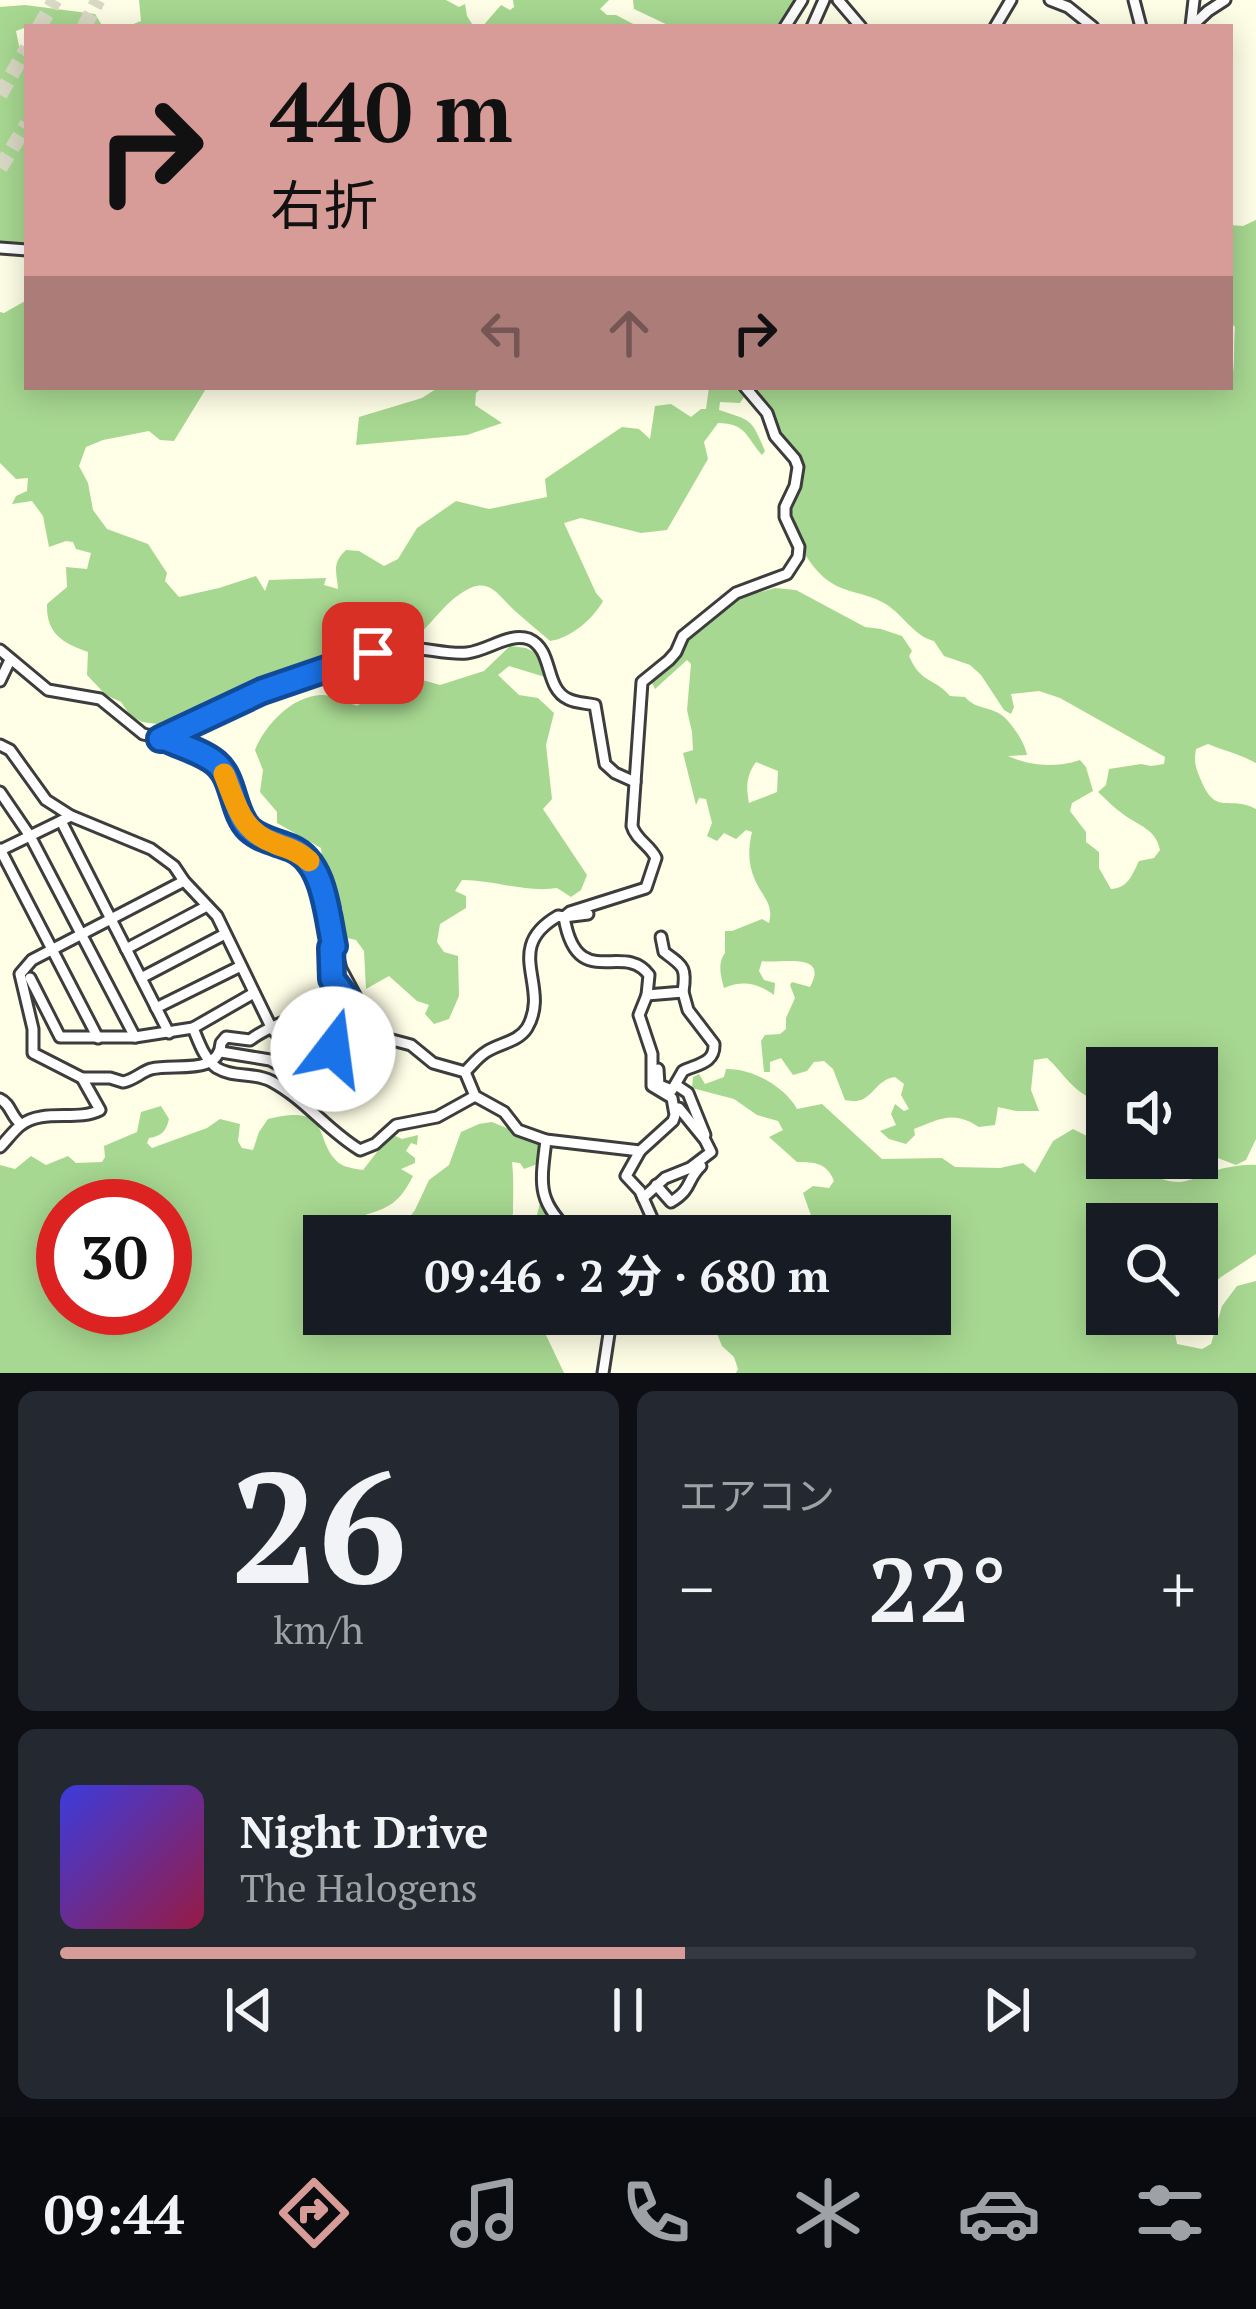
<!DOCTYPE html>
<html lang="ja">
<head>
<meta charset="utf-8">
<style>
  body { margin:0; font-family:"PT Serif","Noto Sans JP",serif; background:#242831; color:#f1f3f6; height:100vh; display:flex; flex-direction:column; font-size:45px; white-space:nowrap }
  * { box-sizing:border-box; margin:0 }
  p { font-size:39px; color:#9ea1a6 }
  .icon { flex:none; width:66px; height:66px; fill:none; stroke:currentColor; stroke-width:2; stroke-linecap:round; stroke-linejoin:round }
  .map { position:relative; height:1373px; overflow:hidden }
  .panel { display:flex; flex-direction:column; gap:18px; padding:18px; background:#0d0f14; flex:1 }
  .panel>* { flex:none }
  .guide { position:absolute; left:24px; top:24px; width:1209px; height:366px; border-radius:0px; box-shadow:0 6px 30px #0003; background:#d79c98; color:#111; overflow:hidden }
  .controls { position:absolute; left:1086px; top:1047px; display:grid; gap:24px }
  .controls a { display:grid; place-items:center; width:132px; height:132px; border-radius:0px; background:#171b24; box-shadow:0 6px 30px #0003; font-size:60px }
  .speed { position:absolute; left:36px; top:1179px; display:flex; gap:24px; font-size:60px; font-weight:700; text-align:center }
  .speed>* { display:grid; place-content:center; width:156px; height:156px; border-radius:50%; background:#171b24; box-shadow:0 6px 30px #0003; line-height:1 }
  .speed .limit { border:18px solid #d22; background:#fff; color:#111 }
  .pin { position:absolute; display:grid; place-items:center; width:102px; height:102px; color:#fff; margin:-51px; border-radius:24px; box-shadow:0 6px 18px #0006 }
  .me { position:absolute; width:132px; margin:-66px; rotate:15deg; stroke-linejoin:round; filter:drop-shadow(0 0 9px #0008) }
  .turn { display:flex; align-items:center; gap:42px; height:252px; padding:0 48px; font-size:54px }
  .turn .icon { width:156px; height:156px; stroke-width:2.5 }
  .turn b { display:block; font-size:84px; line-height:102px }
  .lanes { display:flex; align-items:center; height:114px; padding:0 48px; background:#0003; justify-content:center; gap:60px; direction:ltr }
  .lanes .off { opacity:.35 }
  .big { font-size:90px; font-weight:700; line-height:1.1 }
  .panel .widget { flex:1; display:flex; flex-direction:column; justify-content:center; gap:18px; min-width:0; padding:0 42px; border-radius:18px; background:#242831 }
  .panel .dial { align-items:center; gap:0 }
  .dial b { font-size:156px; line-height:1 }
  .song { display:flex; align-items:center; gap:36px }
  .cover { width:144px; height:144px; border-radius:18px; background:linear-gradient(135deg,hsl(240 70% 55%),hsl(340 70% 35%)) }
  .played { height:12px; border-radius:6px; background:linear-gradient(90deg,#d79c98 55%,#363941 55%) }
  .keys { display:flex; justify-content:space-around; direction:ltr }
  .heat { display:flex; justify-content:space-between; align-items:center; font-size:66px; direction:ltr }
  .panel .tiles { flex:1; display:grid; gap:18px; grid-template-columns:1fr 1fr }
  .widget:last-child { grid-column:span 2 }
  .trip { position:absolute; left:303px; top:1215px; width:648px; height:120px; border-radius:0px; background:#171b24; box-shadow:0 6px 30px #0003; font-weight:700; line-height:120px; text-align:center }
  .tab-bar { display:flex; height:192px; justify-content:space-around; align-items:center; background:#090b0e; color:#9ea1a6 }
  .tab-bar .icon { width:84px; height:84px }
  .tab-bar .current { color:#d79c98 }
  .tab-bar b { font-size:54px; color:#f1f3f6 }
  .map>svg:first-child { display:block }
  .forest { fill:#a7d891; fill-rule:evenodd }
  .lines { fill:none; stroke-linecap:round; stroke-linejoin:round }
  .highway-tunnel { stroke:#dad9c5; stroke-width:15; stroke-dasharray:15 8; stroke-linecap:butt }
  .minor-casing { stroke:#3d3d3d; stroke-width:15 }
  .minor { stroke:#fff; stroke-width:9 }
  .route-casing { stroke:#114b97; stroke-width:30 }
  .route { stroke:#1a73e8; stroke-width:21 }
  .slow { stroke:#f59e0b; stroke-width:21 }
</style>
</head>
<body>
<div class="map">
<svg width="1256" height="1373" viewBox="0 0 1256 1373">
  <rect width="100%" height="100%" fill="#fffee6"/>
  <g class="forest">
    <polygon points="139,0 446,0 459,7 465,4 467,16 474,27 126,27 141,21"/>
    <polygon points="513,0 609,0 600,9 607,15 616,15 639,27 482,27 501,5 510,10 514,7"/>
    <polygon points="633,0 797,0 781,27 672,27 634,9"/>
    <polygon points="25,5 95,14 103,27 27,27 16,31 20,51 27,60 27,249 0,245 0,7"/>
    <path d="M1256,220V763C1240,754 1225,751 1208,744L1196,749C1194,761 1195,766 1200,778C1216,818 1228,794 1256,809V1139L1246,1160L1236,1165L1197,1150V1068H1107V1094L1097,1093L1089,1097C1071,1089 1062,1071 1047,1058L1034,1060L1031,1090L1039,1111H1016L998,1107L995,1125L979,1127C953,1110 940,1119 914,1129L915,1135L906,1144L889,1139L880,1131L896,1125L891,1114L895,1104L904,1111L909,1109L901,1095L904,1084L895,1077C872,1080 873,1107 845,1100L833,1069L824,1061L814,1062L807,1071L793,1075L781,1058L770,1062V1072H764L761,1041L765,1035L780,1034L786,1029V1018L795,998L790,985L792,982L810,987C830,951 780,964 762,961L759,971L764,980L775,983L774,995C757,983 743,980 724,988C721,977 717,963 725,953V931H732L762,919L769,923C774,904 763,898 755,880C748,865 748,848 752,832L746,830L736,839L724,833L717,841L707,836L712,823L706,799L699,798L696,805L683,753L693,750L692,732L687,710L691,664L687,660L655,689L651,681L681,652L687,638L736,599L775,588L796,590L865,627L881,629L902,636L912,651L909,656C921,684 934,677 950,696L965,697C975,709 987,706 1000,714C1011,721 1025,743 1027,755L1008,756C1030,766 1057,768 1080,760L1086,767L1093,791L1072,803L1070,811L1086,832V842L1099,852V868L1111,889C1128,888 1132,875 1139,861L1154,858L1160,850C1156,829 1139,826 1123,814C1114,808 1106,799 1098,792L1106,785L1109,769L1141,764L1151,766L1164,764L1165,757L1060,698L1039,691L1011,694L1014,707L1011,714L1004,710L981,675L970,665L944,656L934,641C913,636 902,612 882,602C866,593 846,593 830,582C811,570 788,532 791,510C794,494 802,479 800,463C798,451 790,450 783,442C776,435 777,424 773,416C769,405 757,396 750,387H1230C1236,369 1233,349 1235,327L1230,322V225L1243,226ZM756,762L778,771L777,792L749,803C746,787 746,776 756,762Z"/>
    <path d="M27,300V387H207L174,441L160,440L149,431L103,440L86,447L79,466L88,483L93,510L107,529L148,544L167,573L165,581L179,597L219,588L256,576L265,591L269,580L326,578L324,585L338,589C337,572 331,564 346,550L359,551L384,566L398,559L417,528L456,501L489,509L547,497L545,479L622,427L639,429L650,439L655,406L671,404L691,417L701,409H706L709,387H739L744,397L740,403L720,402L719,410C752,421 751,418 765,451L762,455C746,437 746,423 718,423L704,442L708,459L667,530L641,533L581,518L564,523L596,593L603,601C593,619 571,638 550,641C539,631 526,621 514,610C496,593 488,574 460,594C442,606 430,626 413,640L396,637L358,644L316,662L245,683L173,721L157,724L142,722L130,715L121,702L106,695L87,675L88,652C62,643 46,633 47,604L67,587L66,567L87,569L91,553L76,549L73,542L66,541L49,547L43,516L32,501L12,504L16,496L27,491L28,478L16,479L0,463V312L4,313Z"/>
    <polygon points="439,387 483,387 476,393 475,405 502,423 467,435 356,445 359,417 422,398"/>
    <path d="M510,646L526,648L538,654L545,677L509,666L498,675L519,695L538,698L554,713L546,745L552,799L543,809L587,875L581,890L571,897L557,888C526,893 494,880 462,880L455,891L466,896V908L440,924L437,942L444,952L458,956L459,996L449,1019L434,1024L425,1014L429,1005L417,1001L389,976L366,989L364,951L356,940L347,938L341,926L343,909L335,902L326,901L321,848L277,823V812L260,792L263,770L255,750C265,725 291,697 320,695C332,694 346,702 357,706L405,675L440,685L484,671Z"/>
    <path d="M726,1069C752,1068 785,1087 797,1109L822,1104L882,1159L942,1158L955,1167L1000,1168L1023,1163L1035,1173L1053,1141L1073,1129L1103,1144L1107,1147V1158C1132,1158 1153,1183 1180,1182C1191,1181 1198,1176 1208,1173C1222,1168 1241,1164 1256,1165V1254L1221,1277L1197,1298V1224H1107V1314H1184L1174,1328L1177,1344L1202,1349L1211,1344L1222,1306L1237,1286L1256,1281V1373H736L738,1369L734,1357L722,1346L709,1314H930V1236H843L836,1227L813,1221L803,1193L813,1186L829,1188L834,1181C827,1163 815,1162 797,1162L769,1137L783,1130L778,1121L757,1115L734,1099L692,1088L693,1077L699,1074L705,1084L724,1077Z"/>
    <path d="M161,1106L169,1119C166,1132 161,1136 149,1138L147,1143L152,1148L207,1128L220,1119L240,1124L238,1141L242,1148L253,1150L259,1132L268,1119C338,1101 310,1147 344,1166C347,1167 360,1170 363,1170L391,1134L402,1139L418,1135L417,1145L411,1143L406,1151L415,1158V1163L401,1169L413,1176C398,1206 386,1209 355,1218L352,1226C366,1236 387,1230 403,1226L415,1210L429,1180L449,1165L461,1132L479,1124L492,1122L542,1143L540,1163L524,1169L520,1163L512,1162C514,1180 513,1195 513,1214L503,1225L514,1233L528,1232L536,1219L540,1203L555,1225L542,1236H324V1314H536L564,1373H0V1165L15,1169L31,1156L46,1165L68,1156L76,1163L102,1162L105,1157L104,1146L137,1132L141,1112ZM63,1206H165V1308H63Z"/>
  </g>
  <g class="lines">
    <g class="highway-tunnel">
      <polyline points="39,27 55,0"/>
      <polyline points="84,27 98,0"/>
      <polyline points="0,95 27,48"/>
      <polyline points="0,168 27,124"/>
    </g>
    <defs>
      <g id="minor">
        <polyline points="838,0 861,27"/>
        <polyline points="1050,0 1068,7 1093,27"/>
        <polyline points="1134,0 1141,27"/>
        <polyline points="1191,26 1194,0"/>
        <polyline points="785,27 802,0"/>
        <polyline points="812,27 824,0"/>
        <polyline points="995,27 1011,0"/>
        <polyline points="1191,27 1208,11 1225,0"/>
        <polyline points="0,248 27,250"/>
        <path d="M0,650L48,690L100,699L143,734L166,739L217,764L243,821L251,831L275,844L292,848L303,855L314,870L341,969L377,1036L411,1045L433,1063L465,1072L475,1096L504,1112L518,1130L546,1140L640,1151L673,1121L675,1115L672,1098L652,1086V1054L639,1015L647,995L649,975C623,940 577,994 564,917"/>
        <polyline points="0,681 10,660"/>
        <path d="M160,739C213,714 266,689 322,669C348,660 375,650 403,648C424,647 446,655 467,653C487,651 510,632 529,639C554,650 544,688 568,699C576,703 586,703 595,705L605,764L615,773L635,782"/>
        <polyline points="0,745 10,750 46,800 71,816"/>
        <polyline points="0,792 30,836 135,1037"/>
        <polyline points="61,821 169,1033"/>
        <polyline points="0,849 98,1038"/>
        <polyline points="1,850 71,816 151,849 174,866 184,881 217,916 272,1029 296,1055 310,1055 318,1060 329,1058 333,1049 351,1032 347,1016 349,1003 332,979"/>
        <path d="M184,881L32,960L20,974L33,1029V1053L82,1078H110L123,1082C134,1080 141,1072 151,1069C175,1063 219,1076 221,1043L226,1037L250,1040C289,1010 337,1022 331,953"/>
        <polyline points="564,917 588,914"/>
        <polyline points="126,949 207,906"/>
        <polyline points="30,978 60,1037 135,1037 193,1028 254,993"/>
        <polyline points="141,978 225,934"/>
        <path d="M647,995L683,992C687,967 683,966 664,952L661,937"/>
        <polyline points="156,1008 241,966"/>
        <path d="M193,1028C199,1042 204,1059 217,1068C233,1078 254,1072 271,1081C305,1099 328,1131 360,1150L375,1144L396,1125L437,1117L475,1096"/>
        <polyline points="221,1052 270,1060 299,1076"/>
        <path d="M658,1069L659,1085L672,1090L683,1071C698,1064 715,1063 714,1044L688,1010L683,992"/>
        <path d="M465,1072C472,1065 478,1057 486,1052C500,1043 518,1042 527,1028C552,986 501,949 558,916L564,917L570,912L646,888L656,858C650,845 636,840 632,826L642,682L669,660L676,652L683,636L736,593L787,574L798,557L799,547L785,517V507L795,486L798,467L795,459L775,436L767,413L745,387"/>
        <polyline points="676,1085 688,1093 705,1135"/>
        <path d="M0,1099C11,1104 11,1117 21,1124"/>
        <path d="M546,1140C540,1188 537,1201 574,1236"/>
        <path d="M0,1147C7,1140 14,1130 21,1125C43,1108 77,1122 100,1110L82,1078"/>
        <polyline points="640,1151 626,1176 640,1191 660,1236"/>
        <path d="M656,1185L671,1202C693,1189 686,1180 701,1166"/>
        <polyline points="643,1198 665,1178 690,1168 711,1152 705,1140 679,1108 675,1108"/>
        <polyline points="603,1373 612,1314"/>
      </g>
    </defs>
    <use href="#minor" class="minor-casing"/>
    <use href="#minor" class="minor"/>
  </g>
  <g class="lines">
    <defs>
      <path id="route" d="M333,1049L350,1031L347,1016L350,1003L332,979L331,948L334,946C327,915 325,862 291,848C277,842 261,840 249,829C232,812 235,779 216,763C203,752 181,746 166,739H160L262,691L373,653"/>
    </defs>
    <use href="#route" class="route-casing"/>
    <use href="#route" class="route"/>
    <path class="slow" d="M224,774C237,805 240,830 274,843C288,849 297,850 309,861"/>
  </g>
</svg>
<div class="controls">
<a><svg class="icon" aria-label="sound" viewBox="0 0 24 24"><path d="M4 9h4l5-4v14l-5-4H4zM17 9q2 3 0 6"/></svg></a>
<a><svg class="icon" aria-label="search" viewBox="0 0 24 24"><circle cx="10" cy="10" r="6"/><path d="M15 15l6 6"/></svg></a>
</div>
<div class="speed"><div class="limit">30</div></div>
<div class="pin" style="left:373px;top:653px;background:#d93025"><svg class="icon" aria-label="arrive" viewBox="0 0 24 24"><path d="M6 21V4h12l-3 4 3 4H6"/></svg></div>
<svg class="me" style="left:333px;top:1049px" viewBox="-20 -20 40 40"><circle r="19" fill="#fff"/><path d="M0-13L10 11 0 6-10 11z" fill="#1a73e8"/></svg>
<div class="trip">09:46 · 2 分 · 680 m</div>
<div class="guide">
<div class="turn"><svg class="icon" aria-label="right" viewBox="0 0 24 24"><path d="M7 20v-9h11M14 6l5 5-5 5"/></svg><div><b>440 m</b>右折</div></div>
<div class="lanes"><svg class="icon off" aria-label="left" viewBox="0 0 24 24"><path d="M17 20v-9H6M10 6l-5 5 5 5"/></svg><svg class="icon off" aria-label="ahead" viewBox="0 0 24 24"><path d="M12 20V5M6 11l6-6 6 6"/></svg><svg class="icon" aria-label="right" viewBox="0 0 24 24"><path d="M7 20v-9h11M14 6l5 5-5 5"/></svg></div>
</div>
</div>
<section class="panel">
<div class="tiles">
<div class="widget dial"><b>26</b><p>km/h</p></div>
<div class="widget"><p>エアコン</p>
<div class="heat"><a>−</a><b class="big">22°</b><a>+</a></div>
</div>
<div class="widget">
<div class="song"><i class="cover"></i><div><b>Night Drive</b><p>The Halogens</p></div></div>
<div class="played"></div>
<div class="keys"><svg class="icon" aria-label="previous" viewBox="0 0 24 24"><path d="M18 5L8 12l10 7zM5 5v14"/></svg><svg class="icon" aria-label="pause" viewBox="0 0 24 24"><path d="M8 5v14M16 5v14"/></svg><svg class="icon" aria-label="next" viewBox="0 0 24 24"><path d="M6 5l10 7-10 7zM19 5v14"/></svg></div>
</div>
</div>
</section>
<nav class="tab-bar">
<b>09:44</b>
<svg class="icon current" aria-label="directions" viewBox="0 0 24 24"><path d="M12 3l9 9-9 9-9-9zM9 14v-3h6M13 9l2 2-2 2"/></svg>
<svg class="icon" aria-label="music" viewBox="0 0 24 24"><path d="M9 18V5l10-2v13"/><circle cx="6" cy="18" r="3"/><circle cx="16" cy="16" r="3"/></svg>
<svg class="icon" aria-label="phone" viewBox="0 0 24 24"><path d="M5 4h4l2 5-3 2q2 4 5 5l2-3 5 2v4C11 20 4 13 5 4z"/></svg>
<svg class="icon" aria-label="climate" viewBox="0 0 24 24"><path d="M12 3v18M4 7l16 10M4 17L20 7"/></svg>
<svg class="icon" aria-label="car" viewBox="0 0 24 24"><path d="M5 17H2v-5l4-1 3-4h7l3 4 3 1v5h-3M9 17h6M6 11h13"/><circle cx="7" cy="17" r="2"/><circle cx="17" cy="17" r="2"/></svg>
<svg class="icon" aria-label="filters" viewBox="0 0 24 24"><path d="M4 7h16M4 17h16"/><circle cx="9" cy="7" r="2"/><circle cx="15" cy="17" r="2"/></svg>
</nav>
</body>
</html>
